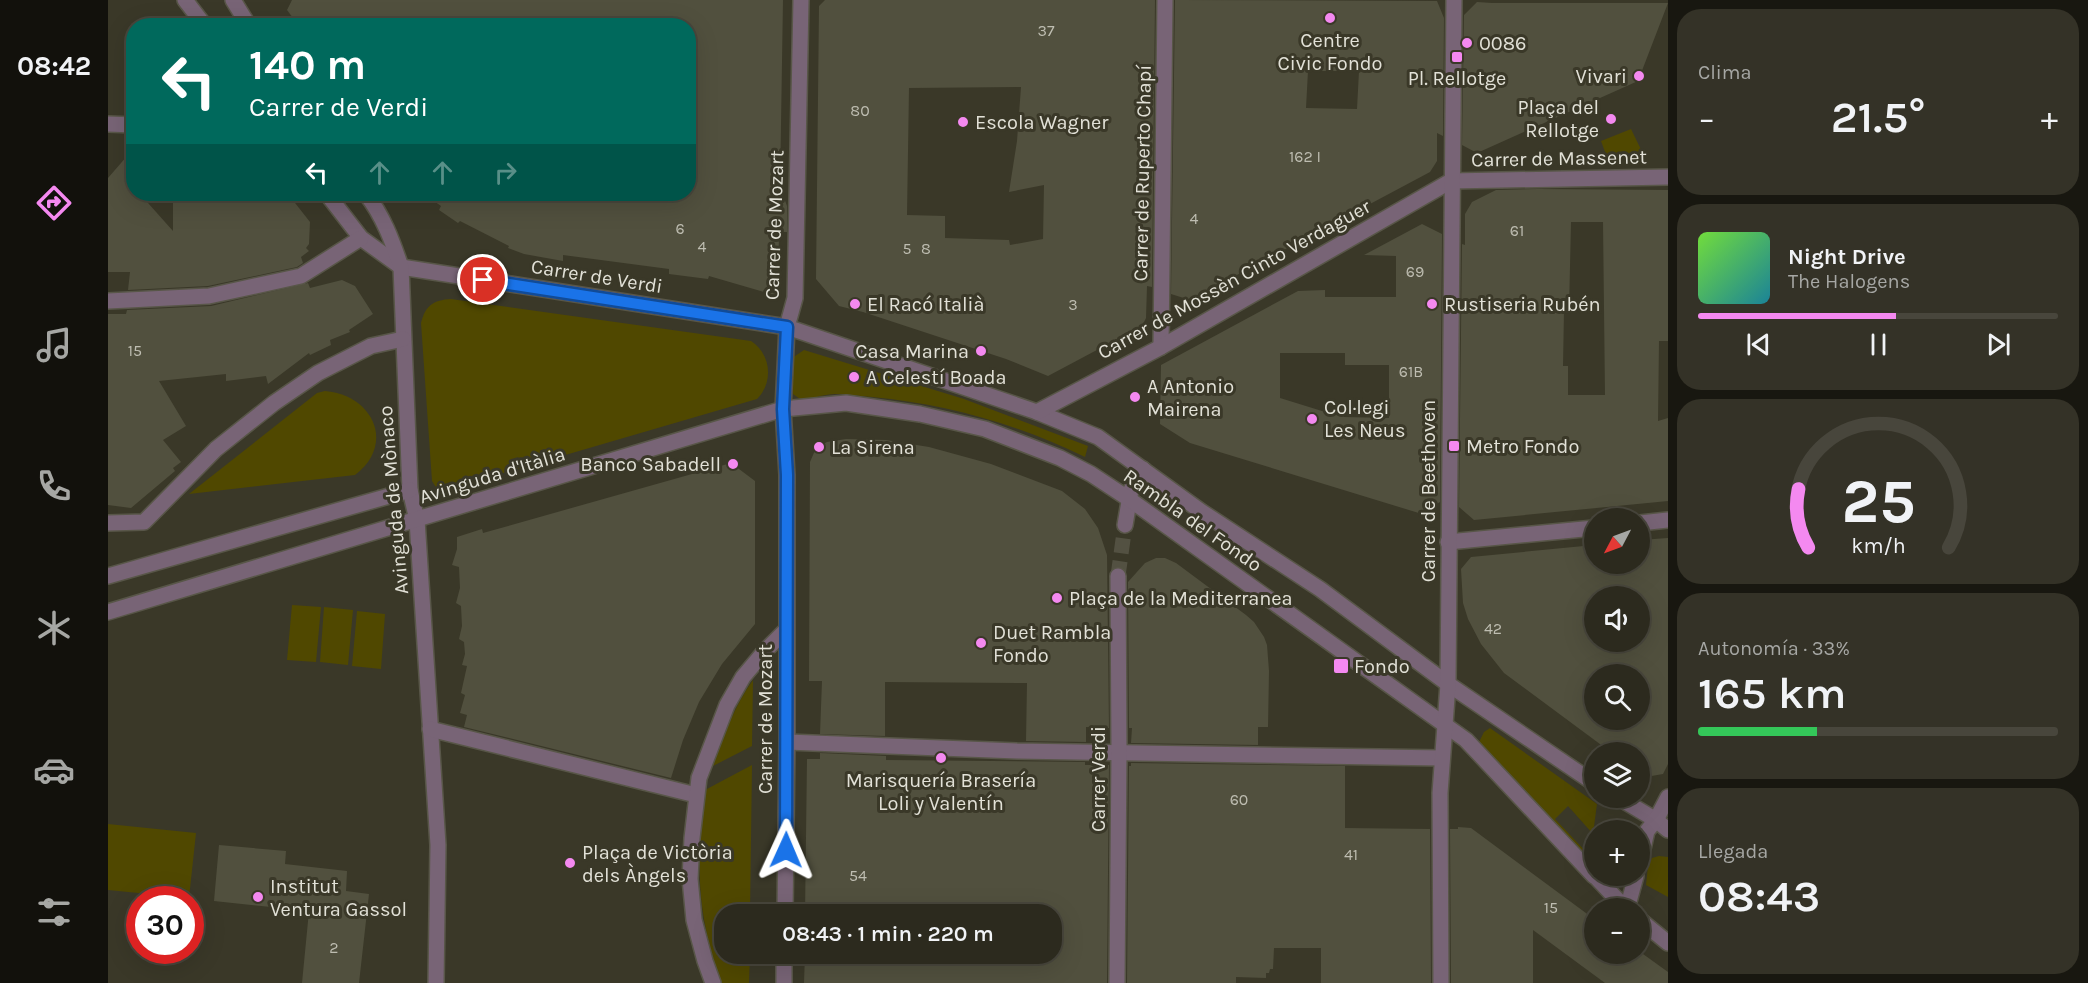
<!DOCTYPE html>
<html lang="es">
<head>
<meta charset="utf-8">
<style>
  body { margin:0; font-family:Karla,sans-serif; background:#343227; color:#f1f3f6; height:100vh; display:flex; flex-direction:column; font-size:22px; white-space:nowrap }
  * { box-sizing:border-box; margin:0 }
  p { font-size:20px; color:#a6a7a4 }
  .icon { flex:none; width:33px; height:33px; fill:none; stroke:currentColor; stroke-width:2; stroke-linecap:round; stroke-linejoin:round }
  .map { position:relative; flex:1; overflow:hidden }
  .details { display:flex; flex-direction:column; gap:9px; padding:9px; background:#181710; width:420px }
  .details>* { flex:none }
  .guide { position:absolute; left:18px; top:18px; width:570px; height:183px; border-radius:24px; box-shadow:0 6px 24px #0002,0 0 0 2px #48463c; background:#00695c; color:#fff; overflow:hidden }
  .needle { width:39px; rotate:229deg }
  .buttons { position:absolute; left:1476px; top:508px; display:grid; gap:12px }
  .buttons a { display:grid; place-items:center; width:66px; height:66px; border-radius:50%; background:#2c2a1e; box-shadow:0 6px 24px #0002,0 0 0 2px #48463c; font-size:30px }
  .speed { position:absolute; left:18px; top:886px; display:flex; gap:12px; font-size:30px; font-weight:700; text-align:center }
  .speed>* { display:grid; place-content:center; width:78px; height:78px; border-radius:50%; background:#2c2a1e; box-shadow:0 6px 24px #0002,0 0 0 2px #48463c; line-height:1 }
  .speed .limit { border:9px solid #d22; background:#fff; color:#111 }
  .pin { position:absolute; display:grid; place-items:center; width:51px; height:51px; color:#fff; margin:-26px; border:3px solid #fff; border-radius:50%; box-shadow:0 2px 6px #0007 }
  .me { position:absolute; width:66px; margin:-33px; rotate:1deg; stroke-linejoin:round; filter:drop-shadow(0 0 4px #0008) }
  .turn { display:flex; align-items:center; gap:21px; height:126px; padding:0 24px; font-size:27px }
  .turn .icon { width:78px; height:78px; stroke-width:2.5 }
  .turn b { display:block; font-size:42px; line-height:51px }
  .lanes { display:flex; align-items:center; height:57px; padding:0 24px; background:#0003; justify-content:center; gap:30px; direction:ltr }
  .lanes .off { opacity:.35 }
  .big { font-size:45px; font-weight:600; line-height:1.1 }
  .details .widget { flex:1; display:flex; flex-direction:column; justify-content:center; gap:9px; min-width:0; padding:0 21px; border-radius:24px; background:#343227 }
  .details .dial { align-items:center; gap:0 }
  .dial svg { height:156px; overflow:visible; fill:none; stroke:#48463c; stroke-width:7; stroke-linecap:round; text-anchor:middle }
  .dial text { fill:#f1f3f6; stroke:none }
  .song { display:flex; align-items:center; gap:18px }
  .cover { width:72px; height:72px; border-radius:9px; background:linear-gradient(135deg,hsl(100 70% 55%),hsl(190 70% 35%)) }
  .played { height:6px; border-radius:3px; background:linear-gradient(90deg,#f489f0 55%,#48463c 55%) }
  .keys { display:flex; justify-content:space-around; direction:ltr }
  .heat { display:flex; justify-content:space-between; align-items:center; font-size:33px; direction:ltr }
  .charge { height:9px; border-radius:4px; background:linear-gradient(90deg,#34c759 33%,#48463c 0) }
  .trip { position:absolute; left:606px; top:904px; width:348px; height:60px; border-radius:24px; background:#2c2a1e; box-shadow:0 6px 24px #0002,0 0 0 2px #48463c; font-weight:600; line-height:60px; text-align:center }
  main { display:flex; flex:1; min-height:0 }
  .tabs { display:flex; flex-direction:column; width:108px; justify-content:space-around; align-items:center; background:#12110c; color:#a6a7a4 }
  .tabs .icon { width:42px; height:42px }
  .tabs .current { color:#f489f0 }
  .tabs b { font-size:27px; color:#f1f3f6 }
  .map>svg:first-child { display:block }
  .green { fill:#504800 }
  .building { fill:#51503e; fill-rule:evenodd }
  .lines { fill:none; stroke-linecap:round; stroke-linejoin:round }
  .minor-tunnel { stroke:#535142; stroke-width:15; stroke-dasharray:15 8; stroke-linecap:butt }
  .minor-casing { stroke:#585648; stroke-width:18 }
  .minor { stroke:#786476; stroke-width:15 }
  .route-casing { stroke:#114b97; stroke-width:15 }
  .route { stroke:#1a73e8; stroke-width:10 }
  .poi-dot { fill:#f489f0; stroke:#3a3828; stroke-width:2 }
  .labels { text-anchor:middle; stroke-width:6; stroke-linejoin:round; paint-order:stroke }
  .number-label { font-size:16px; fill:#bebdb1 }
  .poi-label { font-size:20px; fill:#e2e1d7; stroke:#3a3828; text-anchor:start }
  .street-label { font-size:20px; fill:#e2e1d7; stroke:#3a3828 }
</style>
</head>
<body>
<main>
<nav class="tabs">
<b>08:42</b>
<svg class="icon current" aria-label="directions" viewBox="0 0 24 24"><path d="M12 3l9 9-9 9-9-9zM9 14v-3h6M13 9l2 2-2 2"/></svg>
<svg class="icon" aria-label="music" viewBox="0 0 24 24"><path d="M9 18V5l10-2v13"/><circle cx="6" cy="18" r="3"/><circle cx="16" cy="16" r="3"/></svg>
<svg class="icon" aria-label="phone" viewBox="0 0 24 24"><path d="M5 4h4l2 5-3 2q2 4 5 5l2-3 5 2v4C11 20 4 13 5 4z"/></svg>
<svg class="icon" aria-label="climate" viewBox="0 0 24 24"><path d="M12 3v18M4 7l16 10M4 17L20 7"/></svg>
<svg class="icon" aria-label="car" viewBox="0 0 24 24"><path d="M5 17H2v-5l4-1 3-4h7l3 4 3 1v5h-3M9 17h6M6 11h13"/><circle cx="7" cy="17" r="2"/><circle cx="17" cy="17" r="2"/></svg>
<svg class="icon" aria-label="filters" viewBox="0 0 24 24"><path d="M4 7h16M4 17h16"/><circle cx="9" cy="7" r="2"/><circle cx="15" cy="17" r="2"/></svg>
</nav>
<div class="map">
<svg width="1560" height="983" viewBox="0 0 1560 983">
  <rect width="100%" height="100%" fill="#3a3828"/>
  <g class="green">
    <polygon points="1523,129 1539,162 1500,160 1493,141"/>
    <path d="M343,299L643,341C663,354 666,382 649,399L337,490L329,489L324,481L313,323C317,306 325,300 343,299Z"/>
    <path d="M696,350L856,399L980,446L977,457C909,424 838,404 764,397C749,396 732,392 718,395C710,396 702,399 695,401L685,394L684,358Z"/>
    <path d="M217,391C265,395 288,444 247,475L81,494L209,393Z"/>
    <polygon points="184,605 213,607 208,662 179,660"/>
    <polygon points="216,607 245,610 240,665 212,662"/>
    <polygon points="249,611 277,614 273,669 244,666"/>
    <path d="M645,680L644,746L605,766C616,736 626,706 645,680Z"/>
    <polygon points="1382,728 1489,804 1485,834 1460,806 1447,819 1480,854 1477,857 1371,742 1376,732"/>
    <path d="M644,765L642,915H616V954H642L641,983H613C588,912 588,863 597,790Z"/>
    <polygon points="0,824 88,833 81,898 0,890"/>
    <polygon points="1551,856 1560,857 1560,897 1538,885 1540,866 1544,858"/>
  </g>
  <g class="building">
    <polygon points="184,0 675,0 672,187 679,206 679,232 671,232 670,296 601,276 600,279 561,274 561,269 455,255 455,261 416,254 400,248 401,246 352,221 350,223 331,210 333,206 316,194 580,194 580,26 191,26 179,10"/>
    <path d="M717,0H1047L1044,287L1039,286L1038,318L1034,326L940,376L898,359L755,312L731,306L708,279L711,6ZM913,87L909,141L901,192L936,185L935,239L902,245L901,240L837,238V216L799,215L801,88Z"/>
    <path d="M1067,0L1329,1L1336,18L1335,136L1329,133V161L1322,172L1082,300L1063,294ZM1200,71H1251L1249,109L1198,108Z"/>
    <polygon points="1369,2 1384,3 1560,3 1530,81 1369,153 1354,145 1356,15"/>
    <polygon points="26,148 26,194 32,194 65,231 65,194 180,194 202,222 201,244 198,248 201,251 193,257 195,263 189,267 100,286 20,290 22,272 0,272 0,178"/>
    <path d="M1430,189L1560,190V341H1551L1550,421L1560,418V501L1366,520L1351,507L1354,244L1357,245V214L1364,202L1388,190ZM1463,222H1495L1497,395H1460V366H1455L1456,311H1461Z"/>
    <path d="M1314,224L1334,234L1332,502L1314,514L1082,443L1052,424L1053,365L1190,291L1217,290V297H1288V256L1256,255ZM1172,353H1237V365H1281V418L1236,417V411H1214L1172,398Z"/>
    <polygon points="234,280 247,286 265,314 241,330 242,332 222,340 223,345 202,355 201,353 160,384 158,376 118,381 118,374 51,381 78,426 55,440 73,462 65,468 67,471 23,508 0,505 0,314 18,314 19,310 103,306 200,283 202,288"/>
    <polygon points="738,439 778,440 821,447 883,464 954,491 977,509 990,528 999,555 1001,728 978,727 978,742 918,741 919,683 777,682 777,736 712,734 714,681 701,681 702,462 708,448 719,442"/>
    <polygon points="623,463 647,481 647,624 614,664 591,702 575,740 563,778 356,727 359,715 352,713 357,695 353,693 359,666 354,665 357,654 356,642 351,639 354,626 353,606 348,603 352,588 351,567 344,565 349,549 349,537 374,529 375,533"/>
    <path d="M1560,538V764L1555,774L1532,778V753H1504L1396,673L1373,644L1360,619L1355,603L1353,569L1363,557L1486,545V564H1532V540ZM1486,597H1532V642H1486ZM1486,675H1532V720H1486Z"/>
    <polygon points="1048,558 1057,558 1068,563 1138,615 1146,622 1156,637 1159,645 1161,671 1160,727 1150,727 1150,745 1023,743 1024,728 1021,728 1020,582 1037,563"/>
    <polygon points="712,753 778,756 778,760 977,762 977,765 1001,765 999,983 696,983 697,954 944,954 944,915 839,915 839,912 803,902 803,915 697,915 699,759 712,759"/>
    <polygon points="1023,763 1237,766 1237,828 1322,829 1323,983 1213,983 1213,948 1166,948 1165,969 1162,969 1161,973 1158,973 1158,978 1128,977 1128,983 1019,983 1021,766 1023,766"/>
    <polygon points="1350,827 1363,828 1486,919 1486,954 1535,954 1560,972 1560,983 1497,983 1425,930 1425,983 1343,983 1342,829 1350,829"/>
    <polygon points="111,845 178,851 177,864 239,871 238,891 261,894 251,983 194,983 201,911 106,901"/>
  </g>
  <g class="lines">
    <polyline class="minor-tunnel" points="1010,576 1017,525"/>
    <defs>
      <g id="minor">
        <polyline points="77,0 97,26"/>
        <polyline points="125,0 141,26"/>
        <polyline points="0,124 26,125"/>
        <polyline points="219,194 253,238 293,267 679,327 929,412 990,437 1094,512 1212,589 1340,684 1486,783"/>
        <path d="M258,194C275,216 284,240 293,267L302,490L309,520L330,845L328,983"/>
        <polyline points="0,301 101,296 193,276 253,238"/>
        <polyline points="1053,347 1057,0"/>
        <polyline points="929,412 1053,347 1343,181 1560,177"/>
        <polyline points="0,523 36,522 108,449 166,403 210,373 263,346 295,339"/>
        <polyline points="1532,523 1560,520"/>
        <polyline points="1017,525 1023,490 1035,469"/>
        <polyline points="1340,542 1486,528"/>
        <polyline points="0,576 302,490"/>
        <polyline points="0,612 675,409 738,403 812,414 877,429 952,458 983,474 1021,499 1358,740 1486,876"/>
        <polyline points="322,729 588,795"/>
        <polyline points="679,742 909,751 1334,758"/>
        <polyline points="1511,798 1548,820 1560,830"/>
        <polyline points="1532,862 1539,831 1548,820 1560,797"/>
        <polyline points="1487,876 1518,909"/>
        <polyline points="1519,909 1528,876"/>
        <polyline points="677,915 679,742 679,475 675,409 679,327 687,298 693,0"/>
        <polyline points="1532,920 1560,943"/>
        <polyline points="605,983 597,961 586,920 582,879 584,838 591,778 619,705 635,677 656,652 678,630"/>
        <polyline points="676,983 676,954"/>
        <polyline points="1009,983 1011,752 1010,576"/>
        <polyline points="1333,983 1332,793 1340,684 1346,0"/>
      </g>
    </defs>
    <use href="#minor" class="minor-casing"/>
    <use href="#minor" class="minor"/>
  </g>
  <g class="lines">
    <defs>
      <polyline id="route" points="375,280 679,327 675,409 679,475 678,850"/>
    </defs>
    <use href="#route" class="route-casing"/>
    <use href="#route" class="route"/>
  </g>
  <g class="poi-dot">
    <circle cx="1222" cy="18" r="6"/>
    <circle cx="1359" cy="43" r="6"/>
    <rect x="1343" y="51" width="12" height="12" rx="3"/>
    <circle cx="1531" cy="76" r="6"/>
    <circle cx="1503" cy="119" r="6"/>
    <circle cx="855" cy="122" r="6"/>
    <circle cx="747" cy="304" r="6"/>
    <circle cx="1324" cy="304" r="6"/>
    <circle cx="873" cy="351" r="6"/>
    <circle cx="746" cy="377" r="6"/>
    <circle cx="1027" cy="397" r="6"/>
    <circle cx="1204" cy="419" r="6"/>
    <rect x="1340" y="440" width="12" height="12" rx="3"/>
    <circle cx="711" cy="447" r="6"/>
    <circle cx="625" cy="464" r="6"/>
    <circle cx="949" cy="598" r="6"/>
    <circle cx="873" cy="643" r="6"/>
    <rect x="1225" y="658" width="16" height="16" rx="3"/>
    <circle cx="833" cy="758" r="6"/>
    <circle cx="462" cy="863" r="6"/>
    <circle cx="150" cy="897" r="6"/>
  </g>
  <g class="labels">
    <g class="number-label">
      <text x="938" y="36">37</text>
      <text x="752" y="116">80</text>
      <text x="1197" y="162">162 I</text>
      <text x="1086" y="224">4</text>
      <text x="572" y="234">6</text>
      <text x="1409" y="236">61</text>
      <text x="594" y="252">4</text>
      <text x="799" y="254">5</text>
      <text x="818" y="254">8</text>
      <text x="1307" y="277">69</text>
      <text x="965" y="310">3</text>
      <text x="27" y="356">15</text>
      <text x="1303" y="377">61B</text>
      <text x="1385" y="634">42</text>
      <text x="1131" y="805">60</text>
      <text x="1243" y="860">41</text>
      <text x="750" y="881">54</text>
      <text x="1443" y="913">15</text>
      <text x="226" y="953">2</text>
    </g>
    <g class="poi-label">
      <text x="1222" y="47" text-anchor="middle">Centre<tspan x="1222" dy="23">Civic Fondo</tspan></text>
      <text x="1371" y="50">0086</text>
      <text x="1519" y="83" text-anchor="end">Vivari</text>
      <text x="1349" y="85" text-anchor="middle">Pl. Rellotge</text>
      <text x="1491" y="114" text-anchor="end">Plaça del<tspan x="1491" dy="23">Rellotge</tspan></text>
      <text x="867" y="129">Escola Wagner</text>
      <text x="759" y="311">El Racó Italià</text>
      <text x="1336" y="311">Rustiseria Rubén</text>
      <text x="861" y="358" text-anchor="end">Casa Marina</text>
      <text x="758" y="384">A Celestí Boada</text>
      <text x="1039" y="393">A Antonio<tspan x="1039" dy="23">Mairena</tspan></text>
      <text x="1216" y="414">Col·legi<tspan x="1216" dy="23">Les Neus</tspan></text>
      <text x="1358" y="453">Metro Fondo</text>
      <text x="723" y="454">La Sirena</text>
      <text x="613" y="471" text-anchor="end">Banco Sabadell</text>
      <text x="961" y="605">Plaça de la Mediterranea</text>
      <text x="885" y="639">Duet Rambla<tspan x="885" dy="23">Fondo</tspan></text>
      <text x="1246" y="673">Fondo</text>
      <text x="833" y="787" text-anchor="middle">Marisquería Brasería<tspan x="833" dy="23">Loli y Valentín</tspan></text>
      <text x="474" y="859">Plaça de Victòria<tspan x="474" dy="23">dels Àngels</tspan></text>
      <text x="162" y="893">Institut<tspan x="162" dy="23">Ventura Gassol</tspan></text>
    </g>
    <g class="street-label">
      <text transform="translate(1451 158) rotate(-1)" y="7">Carrer de Massenet</text>
      <text transform="translate(1034 173) rotate(-89)" y="7">Carrer de Ruperto Chapí</text>
      <text transform="translate(666 225) rotate(-88)" y="7">Carrer de Mozart</text>
      <text transform="translate(489 276) rotate(9)" y="7">Carrer de Verdi</text>
      <text transform="translate(1126 279) rotate(-29)" y="7">Carrer de Mossèn Cinto Verdaguer</text>
      <text transform="translate(384 475) rotate(-17)" y="7">Avinguda d'Itàlia</text>
      <text transform="translate(1320 491) rotate(-90)" y="7">Carrer de Beethoven</text>
      <text transform="translate(285 500) rotate(-95)" y="7">Avinguda de Mònaco</text>
      <text transform="translate(1085 520) rotate(35)" y="7">Rambla del Fondo</text>
      <text transform="translate(657 719) rotate(-90)" y="7">Carrer de Mozart</text>
      <text transform="translate(990 779) rotate(-90)" y="7">Carrer Verdi</text>
    </g>
  </g>
</svg>
<div class="buttons">
<a><svg class="needle" viewBox="-14 -14 28 28"><path d="M0-13l5 13h-10z" fill="#e53935"/><path d="M0 13l5-13h-10z" fill="#a6a7a4"/></svg></a>
<a><svg class="icon" aria-label="sound" viewBox="0 0 24 24"><path d="M4 9h4l5-4v14l-5-4H4zM17 9q2 3 0 6"/></svg></a>
<a><svg class="icon" aria-label="search" viewBox="0 0 24 24"><circle cx="10" cy="10" r="6"/><path d="M15 15l6 6"/></svg></a>
<a><svg class="icon" aria-label="layers" viewBox="0 0 24 24"><path d="M12 4l9 5-9 5-9-5zM3 14l9 5 9-5"/></svg></a>
<a>+</a>
<a>−</a>
</div>
<div class="speed"><div class="limit">30</div></div>
<div class="pin" style="left:375px;top:280px;background:#d93025"><svg class="icon" aria-label="arrive" viewBox="0 0 24 24"><path d="M6 21V4h12l-3 4 3 4H6"/></svg></div>
<svg class="me" style="left:678px;top:850px" viewBox="-20 -20 40 40"><path d="M0-17L14 15 0 8-14 15z" fill="#1a73e8" stroke="#fff" stroke-width="4"/></svg>
<div class="trip">08:43 · 1 min · 220 m</div>
<div class="guide">
<div class="turn"><svg class="icon" aria-label="left" viewBox="0 0 24 24"><path d="M17 20v-9H6M10 6l-5 5 5 5"/></svg><div><b>140 m</b>Carrer de Verdi</div></div>
<div class="lanes"><svg class="icon" aria-label="left" viewBox="0 0 24 24"><path d="M17 20v-9H6M10 6l-5 5 5 5"/></svg><svg class="icon off" aria-label="ahead" viewBox="0 0 24 24"><path d="M12 20V5M6 11l6-6 6 6"/></svg><svg class="icon off" aria-label="ahead" viewBox="0 0 24 24"><path d="M12 20V5M6 11l6-6 6 6"/></svg><svg class="icon off" aria-label="right" viewBox="0 0 24 24"><path d="M7 20v-9h11M14 6l5 5-5 5"/></svg></div>
</div>
</div>
<section class="details">
<div class="widget"><p>Clima</p>
<div class="heat"><a>−</a><b class="big">21.5°</b><a>+</a></div>
</div>
<div class="widget">
<div class="song"><i class="cover"></i><div><b>Night Drive</b><p>The Halogens</p></div></div>
<div class="played"></div>
<div class="keys"><svg class="icon" aria-label="previous" viewBox="0 0 24 24"><path d="M18 5L8 12l10 7zM5 5v14"/></svg><svg class="icon" aria-label="pause" viewBox="0 0 24 24"><path d="M8 5v14M16 5v14"/></svg><svg class="icon" aria-label="next" viewBox="0 0 24 24"><path d="M6 5l10 7-10 7zM19 5v14"/></svg></div>
</div>
<div class="widget dial"><svg viewBox="0 0 100 80">
<path d="M14 69A42 42 0 1 1 86 69"/>
<path d="M14 69A42 42 0 0 1 9 39" stroke="#f489f0"/>
<text x="50" y="56" font-size="32" font-weight="700">25</text>
<text x="50" y="72" font-size="11">km/h</text>
</svg></div>
<div class="widget"><p>Autonomía · 33%</p><b class="big">165 km</b><div class="charge"></div></div>
<div class="widget"><p>Llegada</p><b class="big">08:43</b></div>
</section>
</main>
</body>
</html>
